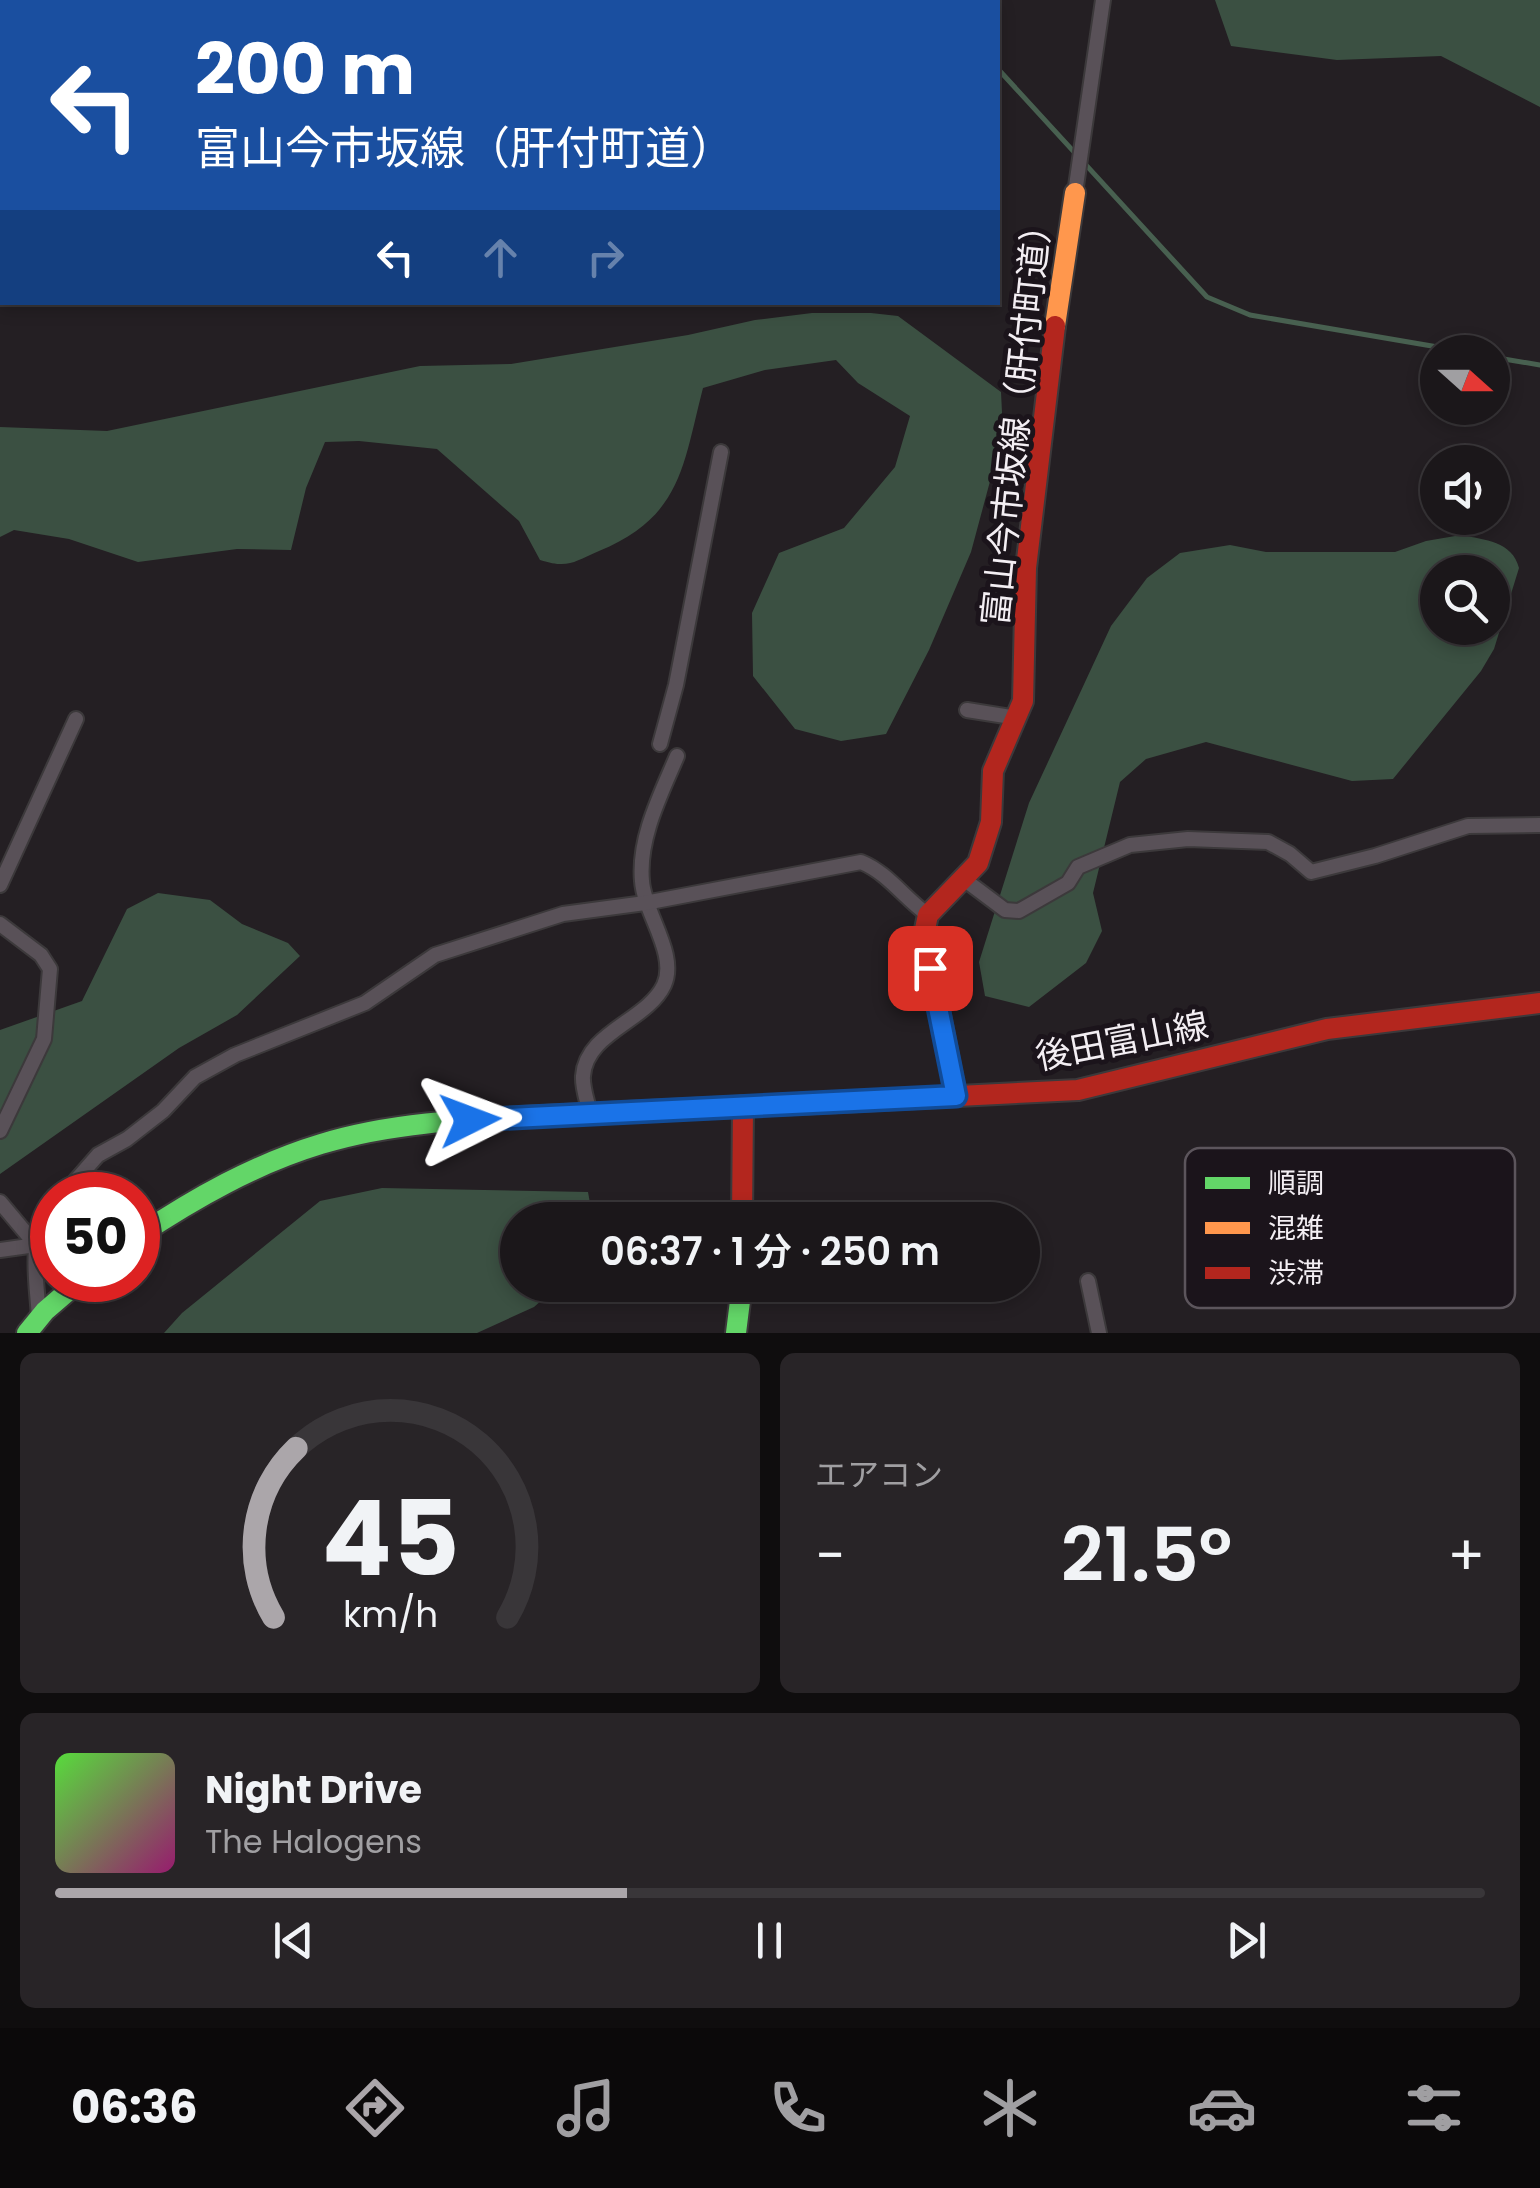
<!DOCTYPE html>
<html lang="ja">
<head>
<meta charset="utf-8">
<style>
  body { margin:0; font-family:Poppins,"Noto Sans JP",sans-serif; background:#282427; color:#f1f3f6; height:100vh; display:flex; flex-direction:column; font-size:38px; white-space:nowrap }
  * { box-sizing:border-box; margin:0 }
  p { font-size:32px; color:#a09fa2 }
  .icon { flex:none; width:55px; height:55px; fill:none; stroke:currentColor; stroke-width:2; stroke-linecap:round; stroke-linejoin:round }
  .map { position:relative; height:1333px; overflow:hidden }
  .panel { display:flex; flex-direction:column; gap:20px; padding:20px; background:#0f0d0e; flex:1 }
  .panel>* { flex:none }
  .top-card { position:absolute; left:0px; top:0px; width:1000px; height:305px; box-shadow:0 5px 15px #0003,0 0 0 2px #393639; background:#1a4fa0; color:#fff; overflow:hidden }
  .needle { width:65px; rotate:111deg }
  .controls { position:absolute; left:1420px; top:335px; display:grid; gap:20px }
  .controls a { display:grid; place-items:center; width:90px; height:90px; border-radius:50%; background:#1b171a; box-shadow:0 5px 15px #0003,0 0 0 2px #393639; font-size:50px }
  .speed { position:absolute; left:30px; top:1172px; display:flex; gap:20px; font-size:50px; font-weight:700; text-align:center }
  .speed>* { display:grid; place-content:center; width:130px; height:130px; border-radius:50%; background:#1b171a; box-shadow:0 5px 15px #0003,0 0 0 2px #393639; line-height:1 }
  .speed .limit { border:15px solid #d22; background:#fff; color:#111 }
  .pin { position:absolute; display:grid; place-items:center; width:85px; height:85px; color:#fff; margin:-42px; border-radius:20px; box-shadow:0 5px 15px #0006 }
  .me { position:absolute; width:110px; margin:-55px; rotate:87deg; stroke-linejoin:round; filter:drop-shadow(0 0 8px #0008) }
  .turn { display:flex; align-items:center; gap:35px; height:210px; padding:0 30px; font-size:45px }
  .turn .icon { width:130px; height:130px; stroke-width:2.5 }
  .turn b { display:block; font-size:70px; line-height:85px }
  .lanes { display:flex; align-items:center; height:95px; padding:0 30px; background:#0003; justify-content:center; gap:50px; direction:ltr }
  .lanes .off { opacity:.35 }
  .big { font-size:75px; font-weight:600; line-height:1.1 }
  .panel .tile { flex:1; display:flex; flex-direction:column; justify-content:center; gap:15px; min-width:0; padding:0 35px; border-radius:15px; background:#282427 }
  .panel .dial { align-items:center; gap:0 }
  .dial svg { height:260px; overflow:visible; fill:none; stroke:#393639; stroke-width:7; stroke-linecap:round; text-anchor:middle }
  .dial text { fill:#f1f3f6; stroke:none }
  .song { display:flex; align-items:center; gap:30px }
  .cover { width:120px; height:120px; border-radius:15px; background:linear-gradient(135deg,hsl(110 70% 55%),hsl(320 70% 35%)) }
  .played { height:10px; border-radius:5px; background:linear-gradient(90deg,#aba6aa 40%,#393639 40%) }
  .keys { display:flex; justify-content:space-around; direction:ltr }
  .heat { display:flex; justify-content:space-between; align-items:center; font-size:55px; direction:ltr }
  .panel .tiles { flex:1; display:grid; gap:20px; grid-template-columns:1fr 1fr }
  .tile:last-child { grid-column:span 2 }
  .trip { position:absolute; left:500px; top:1202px; width:540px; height:100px; border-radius:50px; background:#1b171a; box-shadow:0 5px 15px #0003,0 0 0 2px #393639; font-weight:600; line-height:100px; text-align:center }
  .dock { display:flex; height:160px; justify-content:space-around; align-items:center; background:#0b090a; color:#a09fa2 }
  .dock .icon { width:70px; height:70px }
  .dock .active { color:#aba6aa }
  .dock b { font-size:45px; color:#f1f3f6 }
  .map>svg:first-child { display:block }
  .forest { fill:#3b5042; fill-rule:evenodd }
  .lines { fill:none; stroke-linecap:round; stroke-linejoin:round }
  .stream { stroke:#486050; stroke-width:5 }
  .street-casing { stroke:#3c393b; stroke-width:18 }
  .fast-casing { stroke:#3c393b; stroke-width:24 }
  .slow-casing { stroke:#3c393b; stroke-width:24 }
  .jam-casing { stroke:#3c393b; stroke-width:24 }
  .street { stroke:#595158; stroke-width:14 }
  .fast { stroke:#63d668; stroke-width:20 }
  .slow { stroke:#ff974d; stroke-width:20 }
  .jam { stroke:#b3261e; stroke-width:20 }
  .route-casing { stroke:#114b97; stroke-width:25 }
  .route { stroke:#1a73e8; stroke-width:18 }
  .labels { text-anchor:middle; stroke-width:10; stroke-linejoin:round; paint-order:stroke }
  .street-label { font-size:35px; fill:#f3eef3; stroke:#1b141b }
  .key { fill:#1b141b; stroke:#5c555c; stroke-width:2.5 }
  .key-label { font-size:28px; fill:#f3eef3 }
</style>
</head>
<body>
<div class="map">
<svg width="1540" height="1333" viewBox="0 0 1540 1333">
  <rect width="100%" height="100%" fill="#241f23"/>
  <g class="forest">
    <polygon points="1215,0 1540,0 1540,107 1441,56 1337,60 1231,46"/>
    <path d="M812,313H871L898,316L1001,392L1003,433L971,552L929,650L886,734L841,741L795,729L753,676L752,613L779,553L844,528L895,467L910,416L858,383L836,360L765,370L703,388C683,465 682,517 599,551C573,562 569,569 540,560L519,521L437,449L359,441L325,442L306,488L291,550L237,549L138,562L69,539L14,530L0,537V427L107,431L420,366L511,364L688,335L755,320Z"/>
    <path d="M1461,535C1485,540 1512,541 1519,568L1494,649L1481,671L1393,779L1352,781L1206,742L1146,759L1120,782L1093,893L1102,931L1086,963L1029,1007L985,996L979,962L1029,803L1111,626L1147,578L1180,553L1230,545L1266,552H1395L1426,541ZM1438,572H1492V628H1438Z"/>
    <polygon points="158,893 210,900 242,924 288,943 300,956 237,1015 179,1048 0,1174 0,1030 82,1001 127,909"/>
    <polygon points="382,1188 588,1192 593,1220 518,1220 518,1285 559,1285 534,1307 477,1333 164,1333 182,1313 320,1201"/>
  </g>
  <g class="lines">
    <g class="stream">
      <polyline points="888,0 897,2"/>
      <polyline points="587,2 604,0"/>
      <polyline points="998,69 1207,297 1250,315 1467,352"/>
      <polyline points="0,158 2,157"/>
      <polyline points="1492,357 1540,365"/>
    </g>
    <defs>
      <g id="street">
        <polyline points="395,0 396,2"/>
        <polyline points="1075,193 1103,0"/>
        <polyline points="967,710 1018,718"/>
        <polyline points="660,744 676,685 721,452"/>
        <polyline points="965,880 1005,910 1019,911 1068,883 1078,867 1130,845 1188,839 1268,842 1290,854 1311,872 1375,856 1468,826 1540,825"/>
        <polyline points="0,885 76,719"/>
        <polyline points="0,924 41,955 50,969 44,1039 0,1131"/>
        <path d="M590,1114C588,1103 582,1088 583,1076C586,1032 647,1021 664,985C678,954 644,913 642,881C638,838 661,794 677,756"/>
        <path d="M63,1195L98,1155L127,1139L163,1111L195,1077L235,1055L365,1003L435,955L563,914L645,903L861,862C888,873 904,898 928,915"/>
        <polyline points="0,1202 36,1245"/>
        <polyline points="0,1250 36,1245"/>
        <polyline points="1088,1281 1099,1333"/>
        <path d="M39,1319C37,1278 27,1241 52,1207"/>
      </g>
      <g id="fast">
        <path d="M138,1236C195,1198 255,1164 321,1144C399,1120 483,1119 564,1115C655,1111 746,1106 838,1102"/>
        <polyline points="27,1333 45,1311 81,1280"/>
        <polyline points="736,1333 742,1285"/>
      </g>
      <polyline id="slow" points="1055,326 1075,193"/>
      <g id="jam">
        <polyline points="956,1096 924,934 928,915 978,863 991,822 993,771 1023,701 1026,568 1055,326"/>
        <polyline points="838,1102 1078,1090 1327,1029 1540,1003"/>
        <polyline points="742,1220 743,1106"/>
      </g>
    </defs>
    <use href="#street" class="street-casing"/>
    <use href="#fast" class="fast-casing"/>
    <use href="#slow" class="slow-casing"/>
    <use href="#jam" class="jam-casing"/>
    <use href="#street" class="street"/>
    <use href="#fast" class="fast"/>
    <use href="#slow" class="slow"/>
    <use href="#jam" class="jam"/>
  </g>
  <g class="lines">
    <defs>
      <polyline id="route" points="470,1120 956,1096 930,968"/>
    </defs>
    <use href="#route" class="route-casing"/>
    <use href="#route" class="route"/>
  </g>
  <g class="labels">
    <g class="street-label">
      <text transform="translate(1017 417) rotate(-84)" y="12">富山今市坂線（肝付町道）</text>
      <text transform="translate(1122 1041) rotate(-11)" y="12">後田富山線</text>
    </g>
  </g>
  <rect x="1185" y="1148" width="330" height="160" rx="15" class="key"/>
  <rect x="1205" y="1177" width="45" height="12" fill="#63d668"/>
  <rect x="1205" y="1222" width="45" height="12" fill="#ff974d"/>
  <rect x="1205" y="1267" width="45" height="12" fill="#b3261e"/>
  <g class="key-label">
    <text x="1268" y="1193">順調</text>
    <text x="1268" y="1238">混雑</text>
    <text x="1268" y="1283">渋滞</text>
  </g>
</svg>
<div class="controls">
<a><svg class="needle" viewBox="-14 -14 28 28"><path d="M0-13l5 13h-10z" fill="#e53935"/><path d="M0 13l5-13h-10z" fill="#a09fa2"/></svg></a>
<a><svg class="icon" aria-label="sound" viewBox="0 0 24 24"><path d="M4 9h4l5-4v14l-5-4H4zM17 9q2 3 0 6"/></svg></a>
<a><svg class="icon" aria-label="search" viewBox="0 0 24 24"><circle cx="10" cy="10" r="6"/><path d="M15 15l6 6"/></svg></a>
</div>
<div class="speed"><div class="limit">50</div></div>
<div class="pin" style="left:930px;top:968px;background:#d93025"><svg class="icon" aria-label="arrive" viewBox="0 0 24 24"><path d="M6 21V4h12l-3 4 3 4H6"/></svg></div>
<svg class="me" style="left:470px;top:1120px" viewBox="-20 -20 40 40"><path d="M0-17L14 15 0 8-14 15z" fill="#1a73e8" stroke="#fff" stroke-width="4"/></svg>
<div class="trip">06:37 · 1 分 · 250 m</div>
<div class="top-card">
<div class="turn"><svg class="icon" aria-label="left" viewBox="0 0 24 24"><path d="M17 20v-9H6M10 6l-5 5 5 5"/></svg><div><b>200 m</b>富山今市坂線（肝付町道）</div></div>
<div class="lanes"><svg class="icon" aria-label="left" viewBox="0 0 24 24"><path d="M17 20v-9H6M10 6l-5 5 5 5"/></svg><svg class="icon off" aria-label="ahead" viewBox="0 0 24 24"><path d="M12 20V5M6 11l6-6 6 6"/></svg><svg class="icon off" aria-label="right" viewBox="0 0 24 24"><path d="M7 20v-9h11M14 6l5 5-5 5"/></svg></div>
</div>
</div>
<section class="panel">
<div class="tiles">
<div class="tile dial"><svg viewBox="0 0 100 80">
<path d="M14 69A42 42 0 1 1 86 69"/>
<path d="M14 69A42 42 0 0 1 21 17" stroke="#aba6aa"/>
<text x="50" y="56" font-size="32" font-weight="700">45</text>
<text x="50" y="72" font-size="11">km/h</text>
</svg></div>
<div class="tile"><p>エアコン</p>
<div class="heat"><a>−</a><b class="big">21.5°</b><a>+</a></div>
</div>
<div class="tile">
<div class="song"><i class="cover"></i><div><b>Night Drive</b><p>The Halogens</p></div></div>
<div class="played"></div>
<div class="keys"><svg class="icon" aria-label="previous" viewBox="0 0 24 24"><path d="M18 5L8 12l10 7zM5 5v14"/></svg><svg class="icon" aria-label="pause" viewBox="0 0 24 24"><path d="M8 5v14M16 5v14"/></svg><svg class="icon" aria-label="next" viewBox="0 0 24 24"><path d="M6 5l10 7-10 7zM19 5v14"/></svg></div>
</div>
</div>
</section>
<nav class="dock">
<b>06:36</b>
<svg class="icon active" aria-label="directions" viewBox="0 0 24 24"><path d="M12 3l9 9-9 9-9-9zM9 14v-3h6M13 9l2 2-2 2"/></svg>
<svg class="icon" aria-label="music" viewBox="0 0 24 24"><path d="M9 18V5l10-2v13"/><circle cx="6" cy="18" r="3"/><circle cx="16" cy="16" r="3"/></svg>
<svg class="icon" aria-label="phone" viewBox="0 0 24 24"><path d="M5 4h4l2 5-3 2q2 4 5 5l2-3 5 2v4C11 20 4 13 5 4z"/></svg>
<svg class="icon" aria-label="climate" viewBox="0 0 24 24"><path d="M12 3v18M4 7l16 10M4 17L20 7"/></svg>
<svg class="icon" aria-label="car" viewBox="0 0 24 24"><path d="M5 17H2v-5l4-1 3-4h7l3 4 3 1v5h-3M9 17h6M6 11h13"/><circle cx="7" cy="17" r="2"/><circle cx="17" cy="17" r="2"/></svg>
<svg class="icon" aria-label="filters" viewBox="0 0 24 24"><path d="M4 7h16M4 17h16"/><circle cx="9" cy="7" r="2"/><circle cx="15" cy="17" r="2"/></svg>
</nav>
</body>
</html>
